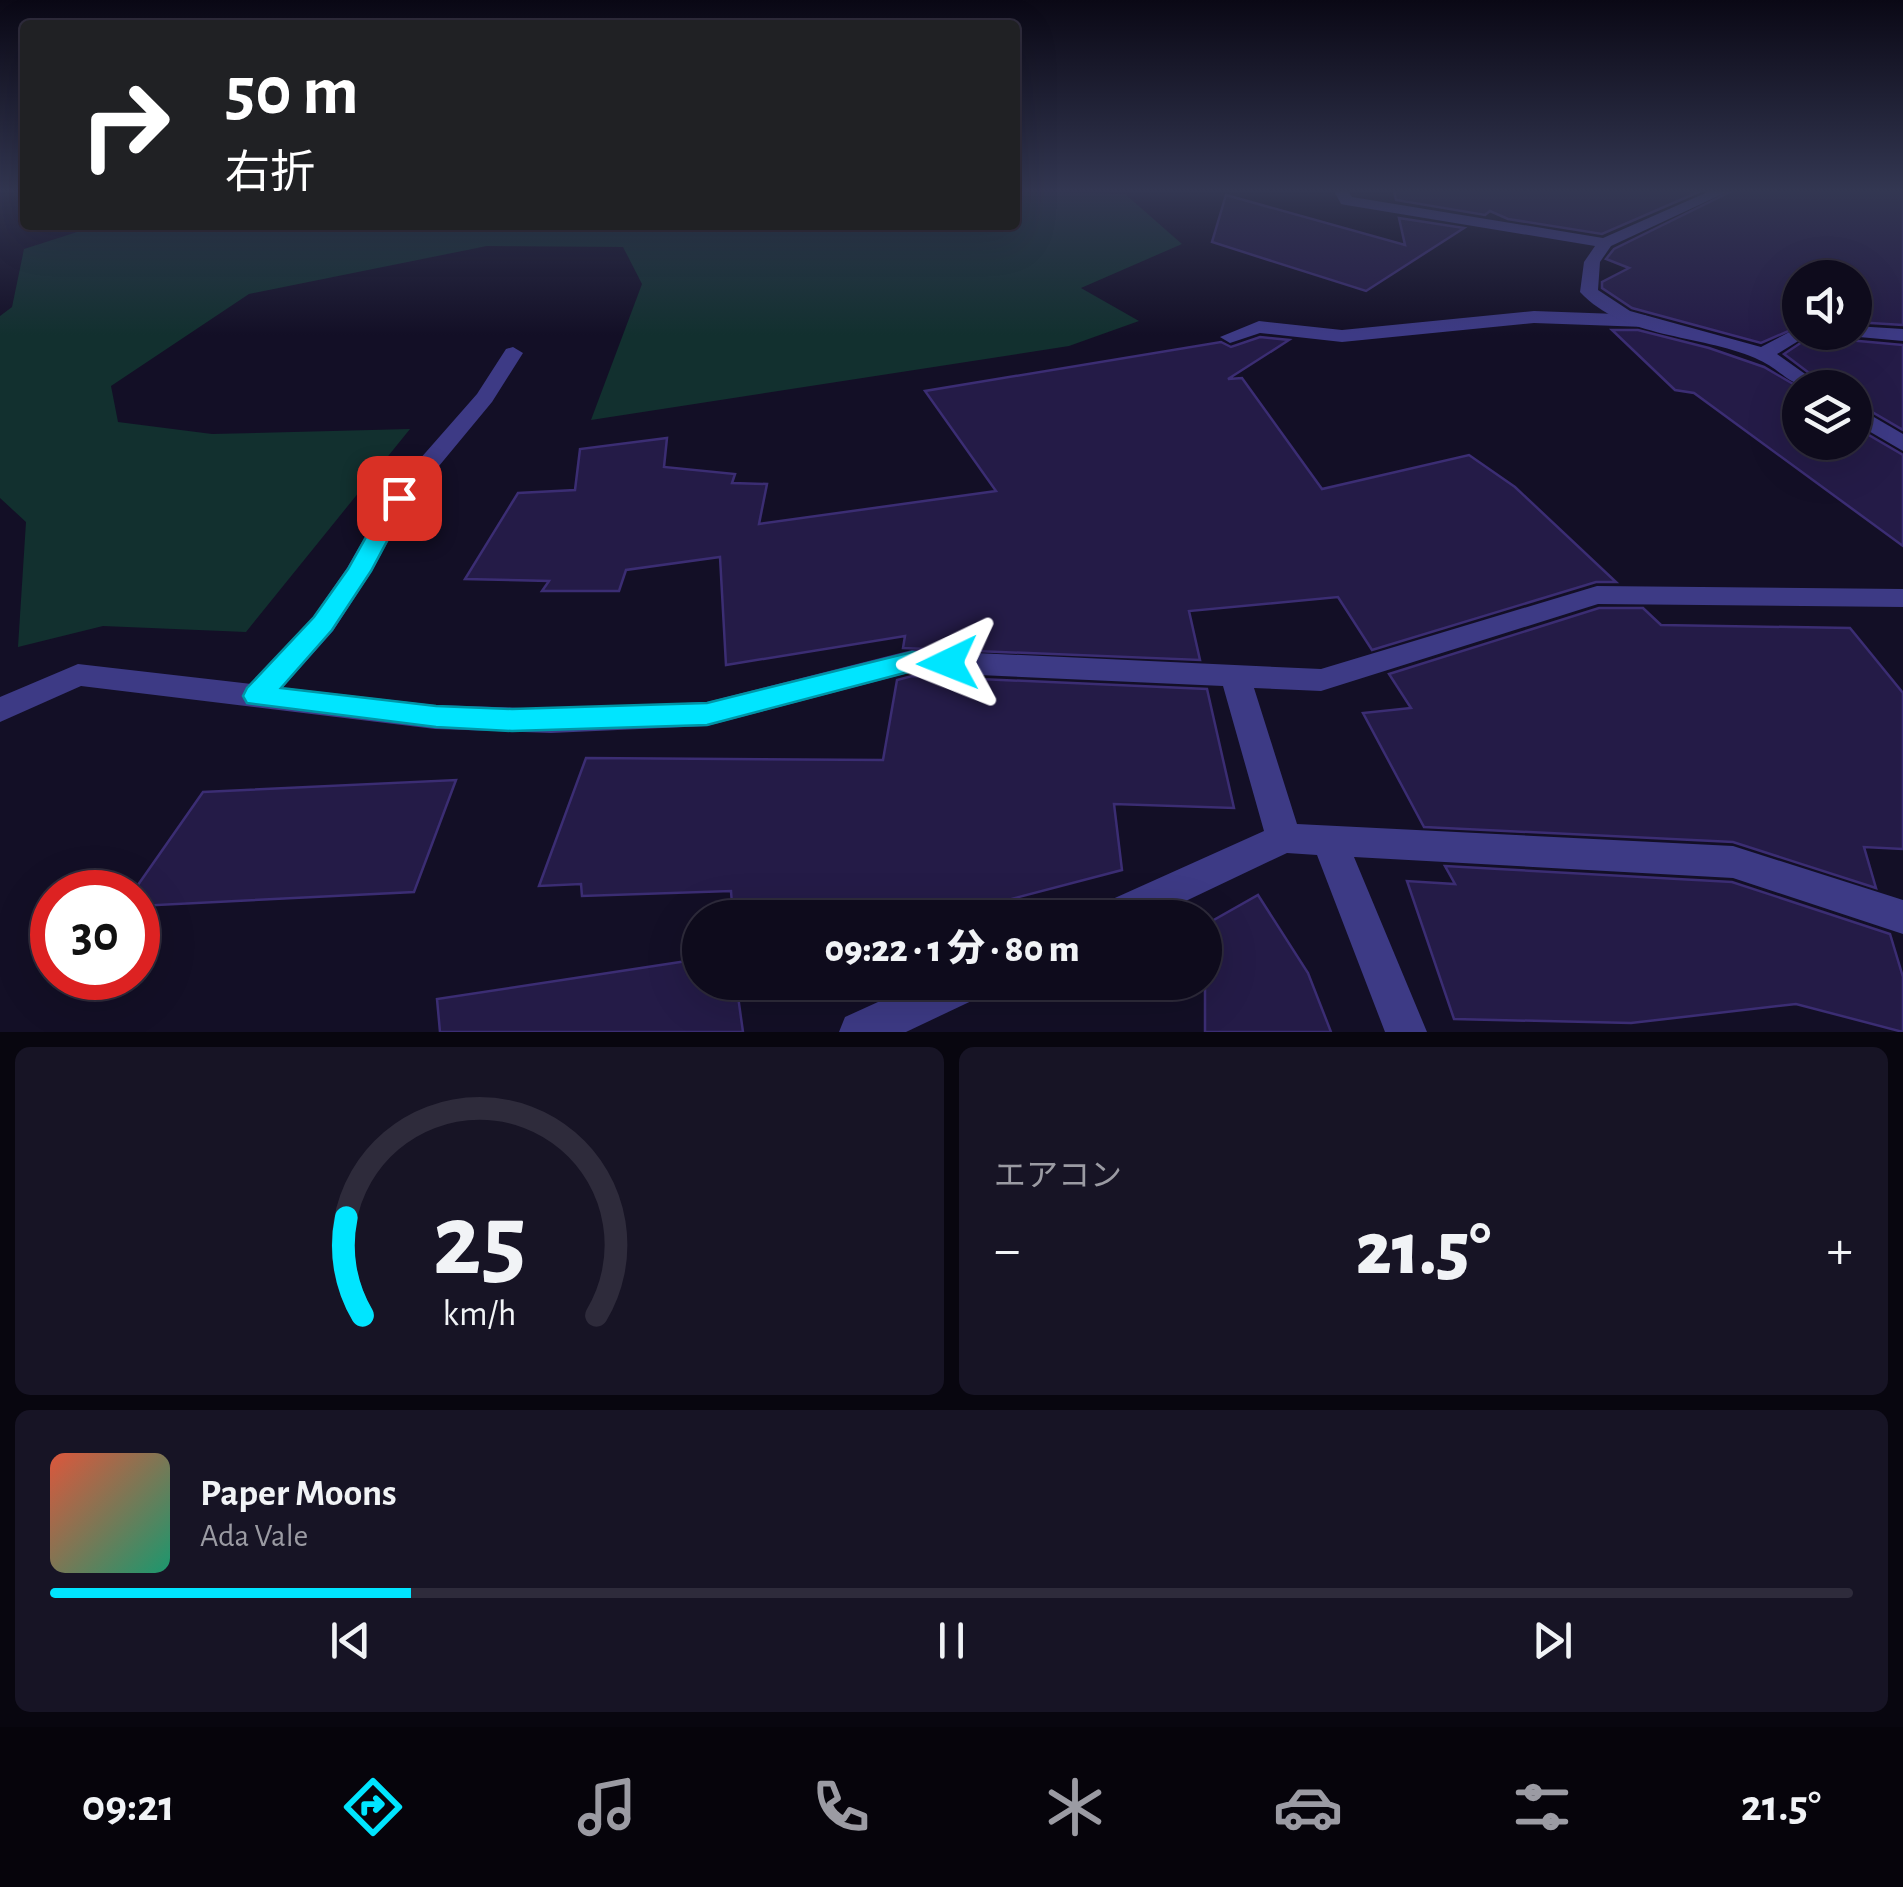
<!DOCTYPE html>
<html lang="ja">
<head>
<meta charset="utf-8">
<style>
  body { margin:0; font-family:"Alegreya Sans","Noto Sans JP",sans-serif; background:#171425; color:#f1f3f6; height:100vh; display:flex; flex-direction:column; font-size:38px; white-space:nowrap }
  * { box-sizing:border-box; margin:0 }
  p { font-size:32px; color:#9b9ba3 }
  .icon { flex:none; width:55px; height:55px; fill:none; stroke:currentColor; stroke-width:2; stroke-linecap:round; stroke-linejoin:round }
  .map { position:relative; height:1032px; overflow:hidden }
  .panel { display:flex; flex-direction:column; gap:15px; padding:15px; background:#08060f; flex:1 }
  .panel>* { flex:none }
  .guide { position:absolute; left:20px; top:20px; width:1000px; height:210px; border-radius:10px; box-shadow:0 10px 40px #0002,0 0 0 2px #2e2b3b; background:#202124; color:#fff; overflow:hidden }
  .controls { position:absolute; left:1782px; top:260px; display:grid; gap:20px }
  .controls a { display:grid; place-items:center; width:90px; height:90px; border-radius:50%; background:#0e0b1c; box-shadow:0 10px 40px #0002,0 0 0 2px #2e2b3b; font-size:50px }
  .speed { position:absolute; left:30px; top:870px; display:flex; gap:20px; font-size:50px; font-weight:700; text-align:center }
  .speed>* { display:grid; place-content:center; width:130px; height:130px; border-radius:50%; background:#0e0b1c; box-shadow:0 10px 40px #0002,0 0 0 2px #2e2b3b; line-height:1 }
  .speed .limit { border:15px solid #d22; background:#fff; color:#111 }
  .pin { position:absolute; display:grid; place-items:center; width:85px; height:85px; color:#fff; margin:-42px; border-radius:20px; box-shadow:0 5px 15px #0006 }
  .me { position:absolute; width:110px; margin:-55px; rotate:268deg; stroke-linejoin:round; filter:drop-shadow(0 0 8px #0008) }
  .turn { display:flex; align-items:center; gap:35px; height:210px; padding:0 40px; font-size:45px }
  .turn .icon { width:130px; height:130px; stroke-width:2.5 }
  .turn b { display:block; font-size:70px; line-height:85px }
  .big { font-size:75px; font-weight:800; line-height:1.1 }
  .panel .card { flex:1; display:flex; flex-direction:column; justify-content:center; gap:15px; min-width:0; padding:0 35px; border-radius:15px; background:#171425 }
  .panel .dial { align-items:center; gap:0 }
  .dial svg { height:260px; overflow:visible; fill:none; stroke:#2e2b3b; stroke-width:7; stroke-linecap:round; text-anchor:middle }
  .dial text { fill:#f1f3f6; stroke:none }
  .song { display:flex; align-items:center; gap:30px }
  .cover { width:120px; height:120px; border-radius:15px; background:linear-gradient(135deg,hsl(10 70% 55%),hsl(160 70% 35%)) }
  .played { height:10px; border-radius:5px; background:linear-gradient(90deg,#00e5ff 20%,#2e2b3b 20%) }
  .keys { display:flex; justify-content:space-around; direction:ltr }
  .heat { display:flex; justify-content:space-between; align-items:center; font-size:55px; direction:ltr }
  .panel .tiles { flex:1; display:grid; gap:15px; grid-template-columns:1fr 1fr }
  .card:last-child { grid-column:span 2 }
  .trip { position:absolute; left:682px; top:900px; width:540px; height:100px; border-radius:50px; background:#0e0b1c; box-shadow:0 10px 40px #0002,0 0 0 2px #2e2b3b; font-weight:800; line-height:100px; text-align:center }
  .tabs { display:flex; height:160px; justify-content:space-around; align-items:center; background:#06040b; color:#9b9ba3 }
  .tabs .icon { width:70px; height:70px }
  .tabs .active { color:#00e5ff }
  .tabs b { font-size:45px; color:#f1f3f6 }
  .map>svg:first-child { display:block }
  .green { fill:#12302f }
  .building { fill:#241b47; stroke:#3b2d73; stroke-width:2.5 }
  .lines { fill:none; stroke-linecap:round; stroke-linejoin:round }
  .service { fill:#3d3a85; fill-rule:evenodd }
  .minor { fill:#3d3a85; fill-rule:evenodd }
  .route { fill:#00e5ff; stroke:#0095a6; stroke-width:2.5 }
</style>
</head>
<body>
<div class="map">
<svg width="1903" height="1032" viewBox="0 0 1903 1032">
  <rect width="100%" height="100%" fill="#130f26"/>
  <polygon class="green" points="1015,191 1125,194 1182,244 1081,288 1139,321 1069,346 591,420 642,284 623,247 487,246 249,294 111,386 118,422 212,434 410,429 246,632 103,626 18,647 26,522 0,498 0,316 12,307 24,249 99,225 1015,225"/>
  <g class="building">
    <polygon points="1394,191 1701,191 1602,234 1508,219 1490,211 1485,215 1396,200"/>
    <polygon points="1732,191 1903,191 1903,325 1855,322 1855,278 1800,278 1800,326 1761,343 1632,308 1602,288 1602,282 1629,268 1606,259 1614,249"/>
    <polygon points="1226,195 1405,245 1399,218 1464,228 1366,291 1212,242"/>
    <polygon points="1612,330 1638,330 1709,348 1764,367 1800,388 1800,442 1855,442 1855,427 1903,455 1903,546 1694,393 1675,390"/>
    <polygon points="1817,332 1842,332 1848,340 1903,345 1903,430 1855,402 1855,388 1829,388 1784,354"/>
    <polygon points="1260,337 1289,340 1228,379 1242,378 1322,489 1469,455 1515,487 1616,582 1596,582 1372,650 1338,597 1189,611 1200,660 903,648 905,636 726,665 720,557 626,570 619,591 542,591 549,581 465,579 518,493 575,490 580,449 667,438 664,467 735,474 732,483 767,484 759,524 996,491 925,391 1221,342 1231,347"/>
    <polygon points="1599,608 1643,608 1661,625 1850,628 1903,693 1903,849 1864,847 1876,888 1733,842 1424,827 1363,713 1411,708 1389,674"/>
    <polygon points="912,676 1207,689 1234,808 1114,804 1122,870 939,918 733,918 731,891 582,896 581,884 539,886 586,758 883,760 897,680"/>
    <polygon points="456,780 414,892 138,906 138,892 133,892 203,792"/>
    <polygon points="1445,866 1732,882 1890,934 1903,977 1903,1032 1796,1004 1631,1023 1454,1019 1407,881 1455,884"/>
    <polygon points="1258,895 1308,973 1331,1032 1205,1032 1205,925"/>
    <polygon points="700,959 700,982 736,982 743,1032 440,1032 437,999"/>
  </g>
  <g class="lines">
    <g class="service">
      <polygon points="1534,311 1645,315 1654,321 1645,327 1534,323 1342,342 1260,333 1230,343 1220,337 1259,321 1342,330"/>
      <polygon points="513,347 523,353 492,402 410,501 372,571 333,631 268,704 257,707 246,704 242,696 246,688 313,617 347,568 390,493 477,394 506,349"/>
    </g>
    <g class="minor">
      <path d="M1334,191H1348L1352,197L1603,238L1710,191H1729L1611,246L1600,262L1598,290L1630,311L1761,347L1797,328L1800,332H1813L1777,354L1825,388C1786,388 1787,372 1755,358C1699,334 1624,339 1580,292L1584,262L1595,246L1346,205L1341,204Z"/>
      <polygon points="1855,326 1903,329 1903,341 1848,336 1846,332 1855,332"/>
      <polygon points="1855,406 1903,434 1903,451 1855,423"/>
      <polygon points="1597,586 1903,589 1903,607 1598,604 1321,691 1254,688 1297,824 1733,846 1903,900 1903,934 1733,878 1354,857 1427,1032 1385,1032 1317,855 1287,853 1150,918 1091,918 1097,906 1264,831 1223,686 912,672 707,726 551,733 435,729 81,686 0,722 0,697 78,664 435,705 551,709 707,702 912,650 1321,669"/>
      <polygon points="922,982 988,982 982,996 906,1032 839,1032 845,1017"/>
    </g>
  </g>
  <linearGradient id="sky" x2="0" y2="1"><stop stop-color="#0a0815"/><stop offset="0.57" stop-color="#333752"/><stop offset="1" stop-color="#333752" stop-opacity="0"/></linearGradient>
  <rect width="1903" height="335" fill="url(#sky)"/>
  <polygon class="route" points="399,492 410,498 371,571 332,630 281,688 436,706 512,709 707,703 912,652 958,656 962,663 958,670 912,671 707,725 512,731 436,727 247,703 243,696 247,688 314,617 348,569 388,498"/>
</svg>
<div class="controls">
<a><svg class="icon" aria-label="sound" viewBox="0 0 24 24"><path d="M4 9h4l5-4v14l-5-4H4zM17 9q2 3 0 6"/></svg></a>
<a><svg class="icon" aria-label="layers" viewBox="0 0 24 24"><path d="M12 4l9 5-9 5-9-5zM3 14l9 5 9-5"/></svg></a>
</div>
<div class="speed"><div class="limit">30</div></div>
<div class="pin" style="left:399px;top:498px;background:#d93025"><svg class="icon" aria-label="arrive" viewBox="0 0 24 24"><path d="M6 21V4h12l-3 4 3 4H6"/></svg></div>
<svg class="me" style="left:948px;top:663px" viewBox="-20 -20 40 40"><path d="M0-17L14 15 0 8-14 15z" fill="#00e5ff" stroke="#fff" stroke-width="4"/></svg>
<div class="trip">09:22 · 1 分 · 80 m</div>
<div class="guide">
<div class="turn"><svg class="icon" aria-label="right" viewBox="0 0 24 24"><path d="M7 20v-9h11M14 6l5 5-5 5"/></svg><div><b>50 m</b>右折</div></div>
</div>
</div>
<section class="panel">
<div class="tiles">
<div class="card dial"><svg viewBox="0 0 100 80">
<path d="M14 69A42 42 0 1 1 86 69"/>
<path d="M14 69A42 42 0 0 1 9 39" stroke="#00e5ff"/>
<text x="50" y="56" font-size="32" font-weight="700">25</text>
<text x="50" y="72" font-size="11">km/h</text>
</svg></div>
<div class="card"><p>エアコン</p>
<div class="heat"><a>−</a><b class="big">21.5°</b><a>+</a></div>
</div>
<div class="card">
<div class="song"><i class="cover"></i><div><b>Paper Moons</b><p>Ada Vale</p></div></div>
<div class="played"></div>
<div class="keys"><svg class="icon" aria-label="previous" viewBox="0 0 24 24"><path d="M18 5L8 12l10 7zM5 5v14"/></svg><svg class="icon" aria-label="pause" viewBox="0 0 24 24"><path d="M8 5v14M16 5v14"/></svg><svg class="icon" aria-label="next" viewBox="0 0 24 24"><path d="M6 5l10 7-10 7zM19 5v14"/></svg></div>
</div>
</div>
</section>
<nav class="tabs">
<b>09:21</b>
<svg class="icon active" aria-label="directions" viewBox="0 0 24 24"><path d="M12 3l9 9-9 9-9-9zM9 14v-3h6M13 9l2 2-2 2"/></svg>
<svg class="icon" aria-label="music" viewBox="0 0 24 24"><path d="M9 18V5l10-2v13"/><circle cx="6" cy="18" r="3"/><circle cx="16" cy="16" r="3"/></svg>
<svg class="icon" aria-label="phone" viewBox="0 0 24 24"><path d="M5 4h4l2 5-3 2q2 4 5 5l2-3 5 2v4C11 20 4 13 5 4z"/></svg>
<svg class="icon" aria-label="climate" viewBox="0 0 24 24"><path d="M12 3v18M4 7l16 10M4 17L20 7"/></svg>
<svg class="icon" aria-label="car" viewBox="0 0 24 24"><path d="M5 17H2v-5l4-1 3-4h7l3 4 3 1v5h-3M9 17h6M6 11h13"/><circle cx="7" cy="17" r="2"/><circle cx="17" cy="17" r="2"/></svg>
<svg class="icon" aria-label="filters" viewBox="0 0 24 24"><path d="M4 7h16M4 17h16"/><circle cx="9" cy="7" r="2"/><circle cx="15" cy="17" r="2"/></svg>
<b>21.5°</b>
</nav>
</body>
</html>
